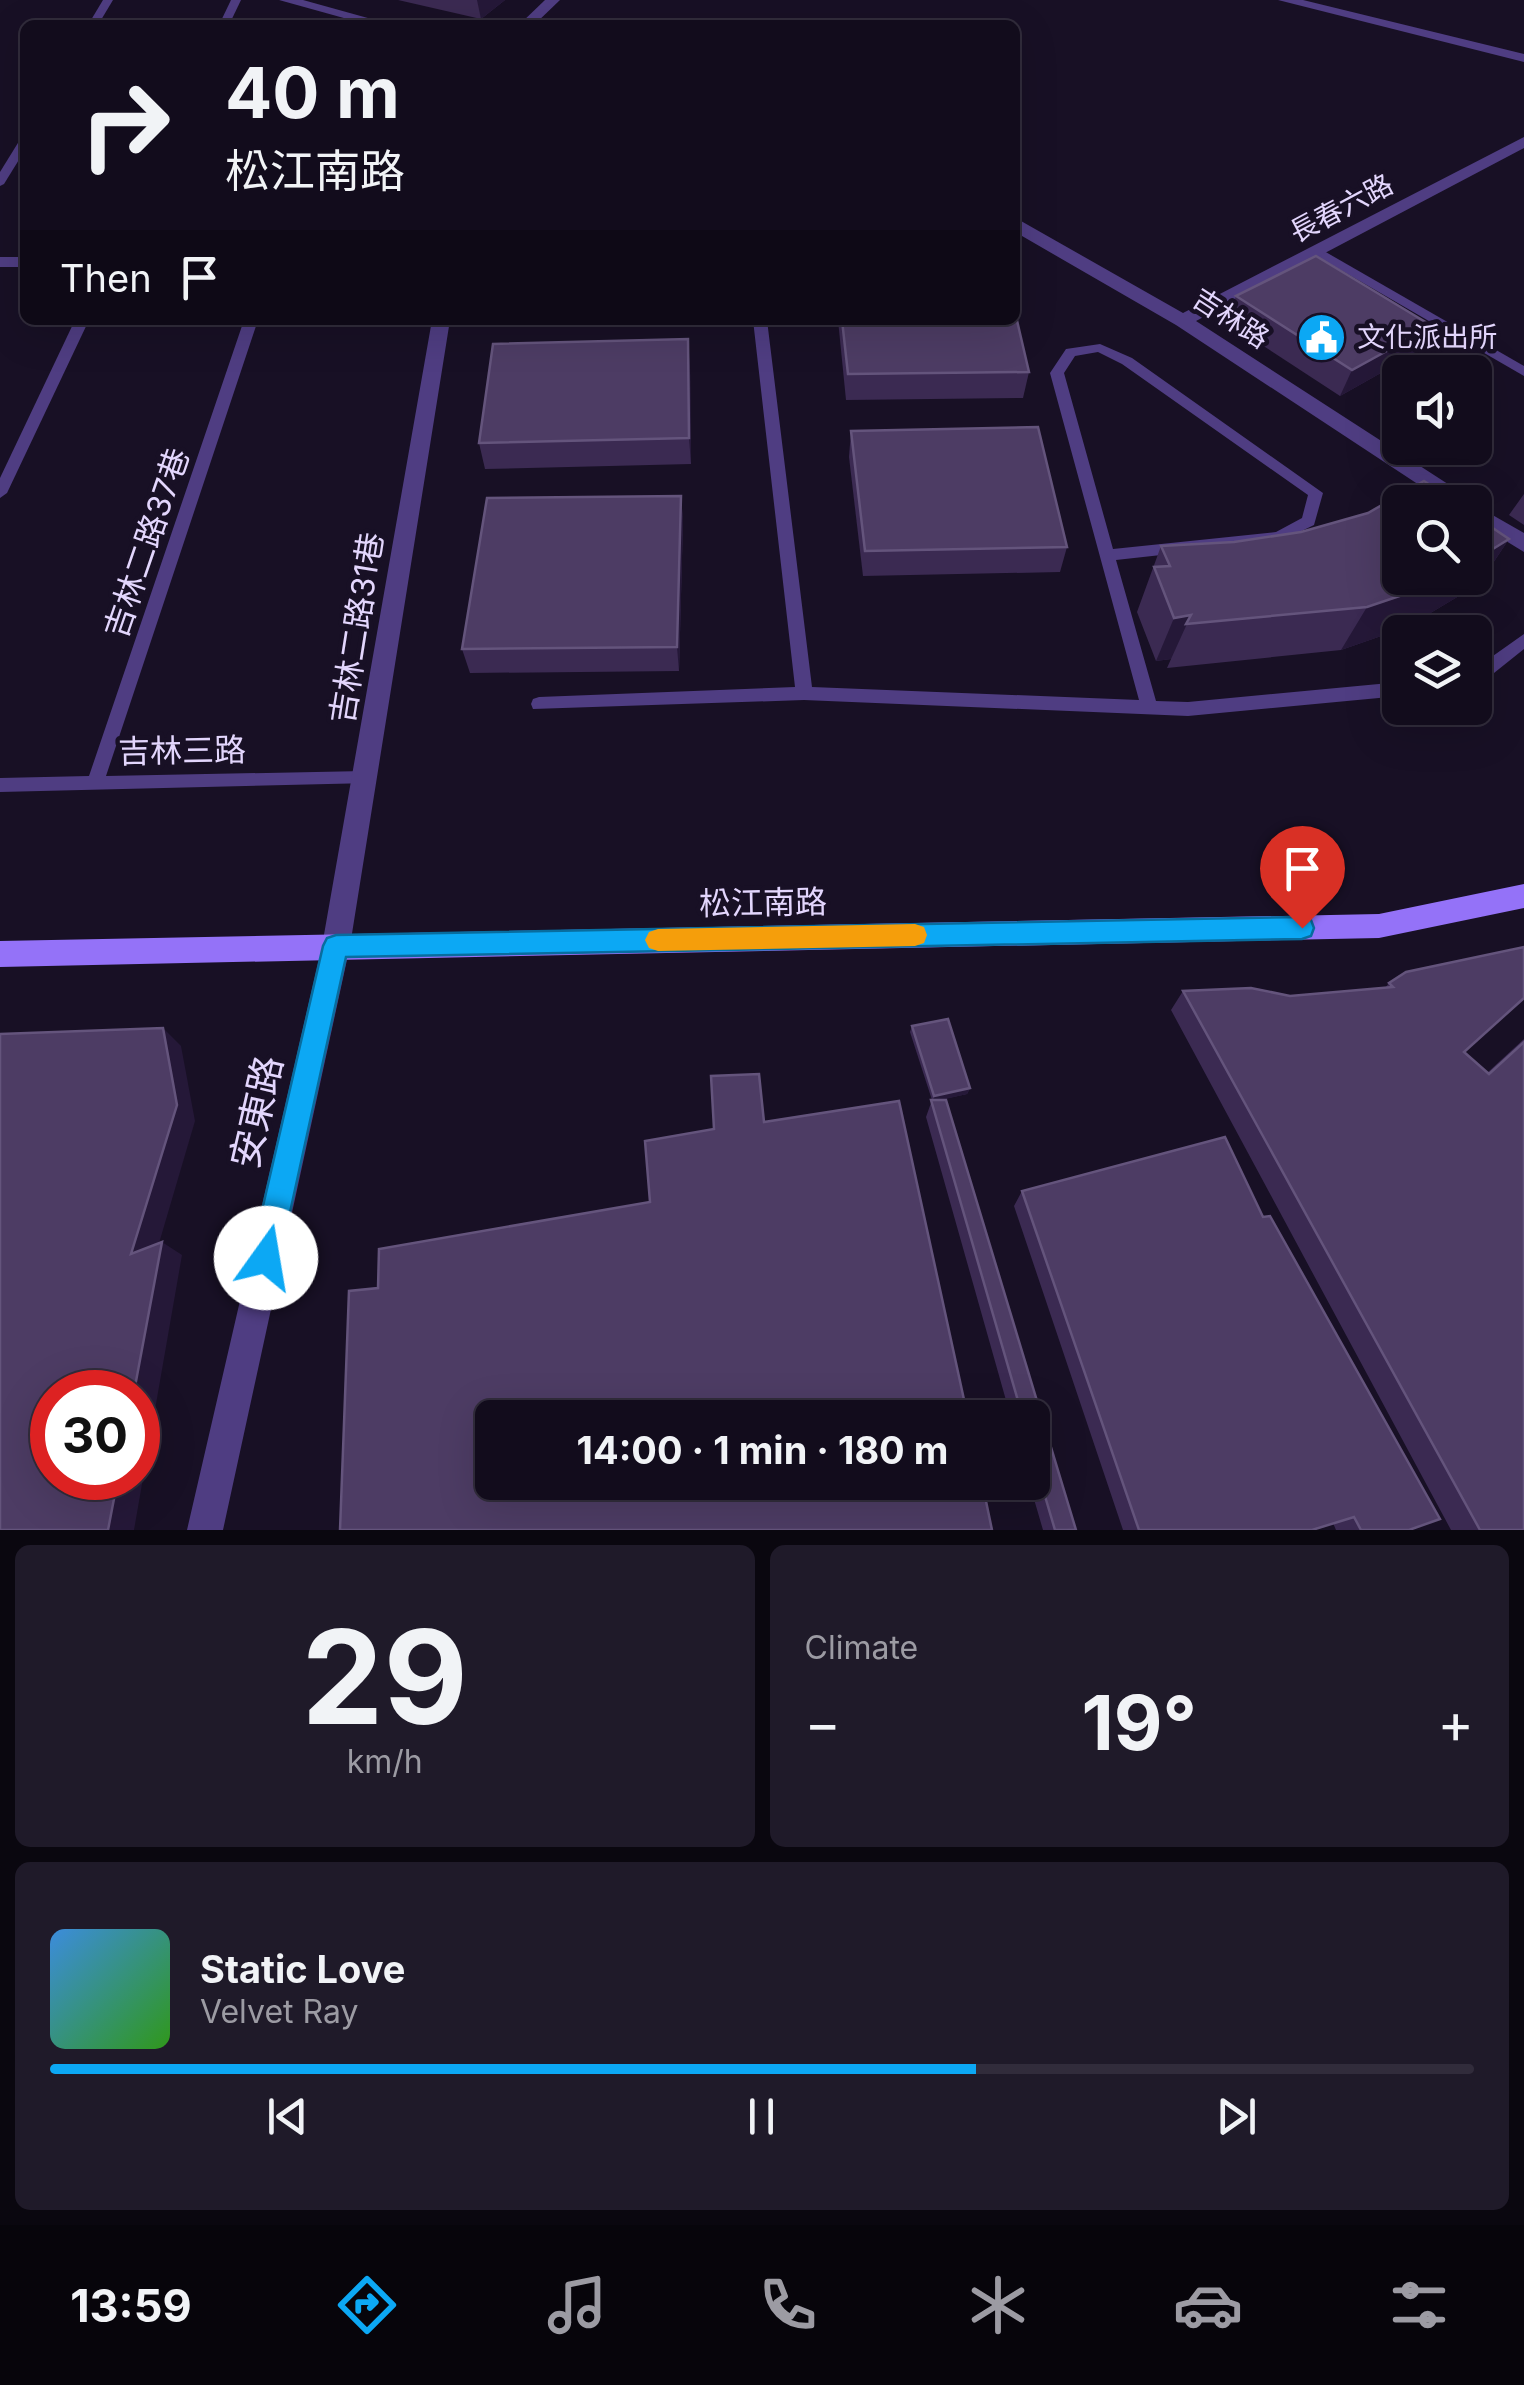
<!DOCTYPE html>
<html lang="en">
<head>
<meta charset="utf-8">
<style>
  body { margin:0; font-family:Inter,"Noto Sans TC",sans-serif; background:#1f1a29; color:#f1f3f6; height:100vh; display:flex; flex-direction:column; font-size:38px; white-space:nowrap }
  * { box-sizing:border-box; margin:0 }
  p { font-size:32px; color:#9c9ba3 }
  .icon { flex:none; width:55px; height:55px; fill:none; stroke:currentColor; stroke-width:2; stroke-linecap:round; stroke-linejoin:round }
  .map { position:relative; height:1530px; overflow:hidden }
  .details { display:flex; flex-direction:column; gap:15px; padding:15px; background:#0a070f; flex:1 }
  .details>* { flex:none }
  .top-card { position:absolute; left:20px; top:20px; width:1000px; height:305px; border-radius:15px; box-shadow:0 10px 40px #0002,0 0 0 2px #312c3b; background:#120c1c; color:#f1f3f6; overflow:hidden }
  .buttons { position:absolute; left:1382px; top:355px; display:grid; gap:20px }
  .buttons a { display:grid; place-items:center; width:110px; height:110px; border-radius:15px; background:#120c1c; box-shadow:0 10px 40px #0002,0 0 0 2px #312c3b; font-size:50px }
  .speed { position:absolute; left:30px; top:1370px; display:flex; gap:20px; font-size:50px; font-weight:700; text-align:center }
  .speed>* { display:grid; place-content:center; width:130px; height:130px; border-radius:50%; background:#120c1c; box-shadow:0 10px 40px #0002,0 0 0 2px #312c3b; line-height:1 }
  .speed .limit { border:15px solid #d22; background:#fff; color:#111 }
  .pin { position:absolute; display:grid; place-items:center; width:85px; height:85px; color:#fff; margin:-102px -42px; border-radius:50% 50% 50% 0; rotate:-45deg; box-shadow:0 0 10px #0007 }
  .pin .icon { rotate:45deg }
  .me { position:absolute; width:110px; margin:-55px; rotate:13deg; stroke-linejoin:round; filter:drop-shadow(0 0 8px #0008) }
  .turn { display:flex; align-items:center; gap:35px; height:210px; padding:0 40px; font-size:45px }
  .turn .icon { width:130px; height:130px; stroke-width:2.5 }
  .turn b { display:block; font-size:70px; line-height:85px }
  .then { display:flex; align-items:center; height:95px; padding:0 40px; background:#0003; gap:20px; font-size:38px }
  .big { font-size:75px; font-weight:700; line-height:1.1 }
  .details .tile { flex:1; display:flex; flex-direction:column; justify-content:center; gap:15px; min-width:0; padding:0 35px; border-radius:15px; background:#1f1a29 }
  .details .dial { align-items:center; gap:0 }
  .dial b { font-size:130px; line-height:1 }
  .song { display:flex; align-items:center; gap:30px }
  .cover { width:120px; height:120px; border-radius:15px; background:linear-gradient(135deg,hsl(210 70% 55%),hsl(110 70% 35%)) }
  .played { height:10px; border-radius:5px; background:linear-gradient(90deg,#0ca8f4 65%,#312c3b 65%) }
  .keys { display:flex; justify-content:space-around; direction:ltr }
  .heat { display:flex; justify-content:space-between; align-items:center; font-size:55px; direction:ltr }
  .details .tiles { flex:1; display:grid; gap:15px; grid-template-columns:1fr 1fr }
  .tile:last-child { grid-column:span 2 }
  .trip { position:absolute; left:475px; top:1400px; width:575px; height:100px; border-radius:15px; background:#120c1c; box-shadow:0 10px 40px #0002,0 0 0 2px #312c3b; font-weight:700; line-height:100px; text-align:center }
  .tab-bar { display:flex; height:160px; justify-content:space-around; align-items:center; background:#07050b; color:#9c9ba3 }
  .tab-bar .icon { width:70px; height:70px }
  .tab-bar .on { color:#0ca8f4 }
  .tab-bar b { font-size:45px; color:#f1f3f6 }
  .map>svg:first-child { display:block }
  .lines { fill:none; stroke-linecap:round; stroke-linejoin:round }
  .lane { fill:#4f3d82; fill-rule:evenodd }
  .street { fill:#4f3d82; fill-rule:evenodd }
  .secondary { fill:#9472f8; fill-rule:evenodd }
  .wall { fill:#3b2a52 }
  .shaded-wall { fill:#251838 }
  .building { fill:#4d3c64; stroke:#64547c; stroke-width:2.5 }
  .route { fill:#0ca8f4; stroke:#086d9f; stroke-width:2.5 }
  .slow { fill:#f59e0b }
  .labels { text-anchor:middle; stroke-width:9; stroke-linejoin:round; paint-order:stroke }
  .far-street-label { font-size:28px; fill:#e3d6fd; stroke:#181025 }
  .far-poi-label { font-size:28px; fill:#e3d6fd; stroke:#181025; text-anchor:start }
  .street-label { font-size:32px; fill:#e3d6fd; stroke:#181025 }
  .near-street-label { font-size:38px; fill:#e3d6fd; stroke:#181025 }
</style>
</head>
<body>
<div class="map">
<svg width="1524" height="1530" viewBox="0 0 1524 1530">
  <rect width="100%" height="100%" fill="#181025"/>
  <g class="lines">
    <g class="lane">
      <polygon points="103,0 113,0 98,25 88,25"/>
      <polygon points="231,0 241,0 229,25 219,25"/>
      <polygon points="25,137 25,150 4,184 0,186 0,172 21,138"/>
      <polygon points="1317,247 1524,366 1524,376 1313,254 1311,251"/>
      <polygon points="75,320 89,320 7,493 0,498 0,478"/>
      <polygon points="244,320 258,320 106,776 365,771 371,773 374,778 371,783 0,792 0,778 89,776"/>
      <path d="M753,320H767L812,687L1139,700L1050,373L1066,349L1100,344L1132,358L1323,493L1314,525L1279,542L1116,560L1156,701L1188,702L1400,682V696L1188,716L804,700L533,709L531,704L533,699L539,697L795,687ZM1098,352L1122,364L1308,495L1302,518L1276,532L1113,549L1064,373L1075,356Z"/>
      <polygon points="1524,634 1524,649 1494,673 1475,677 1475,665 1483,663"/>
    </g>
    <g class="street">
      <polygon points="279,0 303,0 393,25 369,25"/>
      <polygon points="545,0 560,0 534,25 519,25"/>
      <polygon points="1278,0 1303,0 1524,54 1524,62"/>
      <polygon points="1524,137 1524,148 1196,321 1468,497 1470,502 1445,502 1176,325 1015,232 1015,220 1021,221 1183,313"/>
      <rect x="0" y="257" width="25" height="10"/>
      <polygon points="432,320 450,320 350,946 223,1530 187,1530 322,946"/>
      <polygon points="1475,505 1524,533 1524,552 1475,522"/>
    </g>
    <polygon class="secondary" points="1524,884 1524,908 1379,938 0,967 0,941 1379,914"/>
  </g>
  <g class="wall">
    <polygon points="398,0 505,0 481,19"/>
    <polygon points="1236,296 1418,352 1340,396 1227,322"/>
    <polygon points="838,320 1015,320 1029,372 1023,398 846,400"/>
    <polygon points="690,365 691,464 485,469 479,443"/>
    <polygon points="851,431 1067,547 1060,572 863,576 849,457"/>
    <polygon points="1524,494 1524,525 1509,515"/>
    <polygon points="681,496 683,521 679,671 470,673 462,649"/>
    <polygon points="1509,539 1479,584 1407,627 1341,650 1167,668 1171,659 1156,661 1137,612 1161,546"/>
    <polygon points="1389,983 1487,1073 1524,1039 1524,1530 1451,1530 1171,1010 1183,991 1290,996 1385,988"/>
    <polygon points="912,1026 970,1088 967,1094 939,1100 1076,1530 1043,1530 1029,1482 1032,1482 1032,1418 1011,1418 926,1117 932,1100 910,1032"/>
    <polygon points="1022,1191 1409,1530 1336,1530 1333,1523 1312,1530 1123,1530 1014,1206"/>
  </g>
  <g class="shaded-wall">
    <polygon points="477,0 505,0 481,19"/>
    <polygon points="1432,326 1418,352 1340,396 1352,370"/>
    <polygon points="688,339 690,365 691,464 689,438"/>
    <polygon points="681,496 683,521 679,671 677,647"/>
    <polygon points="1509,539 1479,584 1407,627 1341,650 1367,607 1445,578 1475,578 1475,560"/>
    <polygon points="1191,615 1171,659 1156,661 1174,618"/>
    <polygon points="163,1028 181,1046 195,1121 152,1267 131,1254"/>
    <polygon points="970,1088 967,1094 933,1102 934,1096"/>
    <polygon points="162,1242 182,1255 134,1530 108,1530 118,1478 138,1478 138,1392 134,1392"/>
  </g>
  <g class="building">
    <polygon points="1316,256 1432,326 1352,370 1236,296"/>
    <polygon points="1015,312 1029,372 848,374 842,320 1015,320"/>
    <polygon points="688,339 689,438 479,443 493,344"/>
    <polygon points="1038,427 1067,547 865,551 851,431"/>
    <polygon points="1424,481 1456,502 1400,502 1400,578 1445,578 1435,584 1367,607 1186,624 1191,615 1174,618 1154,567 1170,566 1161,546 1234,542 1301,532 1368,513"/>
    <polygon points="681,496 677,647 462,649 487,498"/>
    <polygon points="1475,516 1509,539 1475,560"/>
    <polygon points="1524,947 1524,998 1464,1052 1489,1074 1524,1042 1524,1530 1480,1530 1183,991 1251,988 1290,996 1393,987 1389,983 1406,972"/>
    <polygon points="948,1019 970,1088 934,1096 912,1026"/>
    <polygon points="163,1028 177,1105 131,1254 162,1242 134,1392 52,1392 52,1478 118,1478 108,1530 0,1530 0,1034"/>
    <polygon points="759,1074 764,1122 899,1101 968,1418 492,1418 492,1482 982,1482 992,1530 340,1530 349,1291 378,1288 379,1249 650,1202 645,1141 714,1129 711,1076"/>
    <polygon points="931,1100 946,1100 1076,1530 1055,1530 1032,1452 1032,1418 1023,1418"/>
    <polygon points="1225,1137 1263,1217 1270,1216 1440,1519 1409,1530 1361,1530 1354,1517 1312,1530 1139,1530 1022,1191"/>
  </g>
  <polygon class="route" points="1302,917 1311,920 1314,928 1311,936 1302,939 346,957 280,1258 276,1268 266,1272 255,1268 251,1258 323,946 327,938 336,935"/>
  <polygon class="slow" points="915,924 924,927 927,935 924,943 915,946 658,951 649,948 645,940 649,932 658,929"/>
  <defs>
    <symbol id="civic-disc" viewBox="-11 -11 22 22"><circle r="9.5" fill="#0ca8f4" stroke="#181025"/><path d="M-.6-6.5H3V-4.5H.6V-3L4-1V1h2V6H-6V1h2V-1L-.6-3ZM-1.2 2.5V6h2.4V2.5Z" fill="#fff"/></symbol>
  </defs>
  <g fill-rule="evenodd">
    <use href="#civic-disc" x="1294" y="310" width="55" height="55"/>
  </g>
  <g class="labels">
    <g class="far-street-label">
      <text transform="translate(1341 208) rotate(-28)" y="10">長春六路</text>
      <text transform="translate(1231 318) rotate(33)" y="10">吉林路</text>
    </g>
    <g class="far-poi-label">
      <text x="1357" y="347">文化派出所</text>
    </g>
    <g class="street-label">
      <text transform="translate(147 543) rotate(-71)" y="11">吉林二路37巷</text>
      <text transform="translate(357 628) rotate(-81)" y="11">吉林二路31巷</text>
      <text transform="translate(182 751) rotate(-1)" y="11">吉林三路</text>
      <text transform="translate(763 903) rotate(-1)" y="11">松江南路</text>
    </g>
    <g class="near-street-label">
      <text transform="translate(257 1112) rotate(-77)" y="13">安東路</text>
    </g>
  </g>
</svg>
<div class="buttons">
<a><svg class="icon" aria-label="sound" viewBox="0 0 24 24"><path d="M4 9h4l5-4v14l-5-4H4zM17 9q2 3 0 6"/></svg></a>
<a><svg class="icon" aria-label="search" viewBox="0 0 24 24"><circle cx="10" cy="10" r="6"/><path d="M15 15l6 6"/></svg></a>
<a><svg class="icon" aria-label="layers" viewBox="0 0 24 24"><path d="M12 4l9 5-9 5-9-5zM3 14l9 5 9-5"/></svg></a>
</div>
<div class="speed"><div class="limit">30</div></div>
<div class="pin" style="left:1302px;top:928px;background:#d93025"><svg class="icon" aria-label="arrive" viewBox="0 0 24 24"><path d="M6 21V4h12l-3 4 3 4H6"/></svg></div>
<svg class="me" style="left:266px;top:1258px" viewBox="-20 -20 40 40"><circle r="19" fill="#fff"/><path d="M0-13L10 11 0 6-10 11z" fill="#0ca8f4"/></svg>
<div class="trip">14:00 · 1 min · 180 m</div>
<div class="top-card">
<div class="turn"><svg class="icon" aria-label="right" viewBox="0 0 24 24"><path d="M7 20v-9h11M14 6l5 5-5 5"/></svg><div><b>40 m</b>松江南路</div></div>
<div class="then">Then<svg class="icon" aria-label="arrive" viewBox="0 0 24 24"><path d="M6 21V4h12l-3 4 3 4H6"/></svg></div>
</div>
</div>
<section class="details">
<div class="tiles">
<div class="tile dial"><b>29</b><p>km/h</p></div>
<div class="tile"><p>Climate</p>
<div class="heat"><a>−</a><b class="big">19°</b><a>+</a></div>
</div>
<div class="tile">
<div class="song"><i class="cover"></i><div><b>Static Love</b><p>Velvet Ray</p></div></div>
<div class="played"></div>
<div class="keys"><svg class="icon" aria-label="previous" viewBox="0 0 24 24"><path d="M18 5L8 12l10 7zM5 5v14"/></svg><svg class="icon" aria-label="pause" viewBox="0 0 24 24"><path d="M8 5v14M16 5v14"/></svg><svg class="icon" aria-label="next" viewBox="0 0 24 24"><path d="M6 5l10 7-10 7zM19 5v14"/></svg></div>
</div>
</div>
</section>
<nav class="tab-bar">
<b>13:59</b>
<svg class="icon on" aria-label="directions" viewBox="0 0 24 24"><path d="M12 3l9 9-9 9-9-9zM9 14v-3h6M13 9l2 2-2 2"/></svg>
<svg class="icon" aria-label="music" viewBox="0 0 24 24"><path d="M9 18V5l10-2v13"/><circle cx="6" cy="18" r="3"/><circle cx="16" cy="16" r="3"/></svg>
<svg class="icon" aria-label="phone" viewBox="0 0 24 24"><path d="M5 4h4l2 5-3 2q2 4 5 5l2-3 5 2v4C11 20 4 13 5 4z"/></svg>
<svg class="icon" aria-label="climate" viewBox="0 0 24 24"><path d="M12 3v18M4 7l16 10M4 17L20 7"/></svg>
<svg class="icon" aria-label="car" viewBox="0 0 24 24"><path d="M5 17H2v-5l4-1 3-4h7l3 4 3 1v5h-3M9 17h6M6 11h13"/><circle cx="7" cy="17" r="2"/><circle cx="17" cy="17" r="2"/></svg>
<svg class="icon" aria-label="filters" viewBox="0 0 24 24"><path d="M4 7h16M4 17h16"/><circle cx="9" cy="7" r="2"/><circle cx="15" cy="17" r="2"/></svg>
</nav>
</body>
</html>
